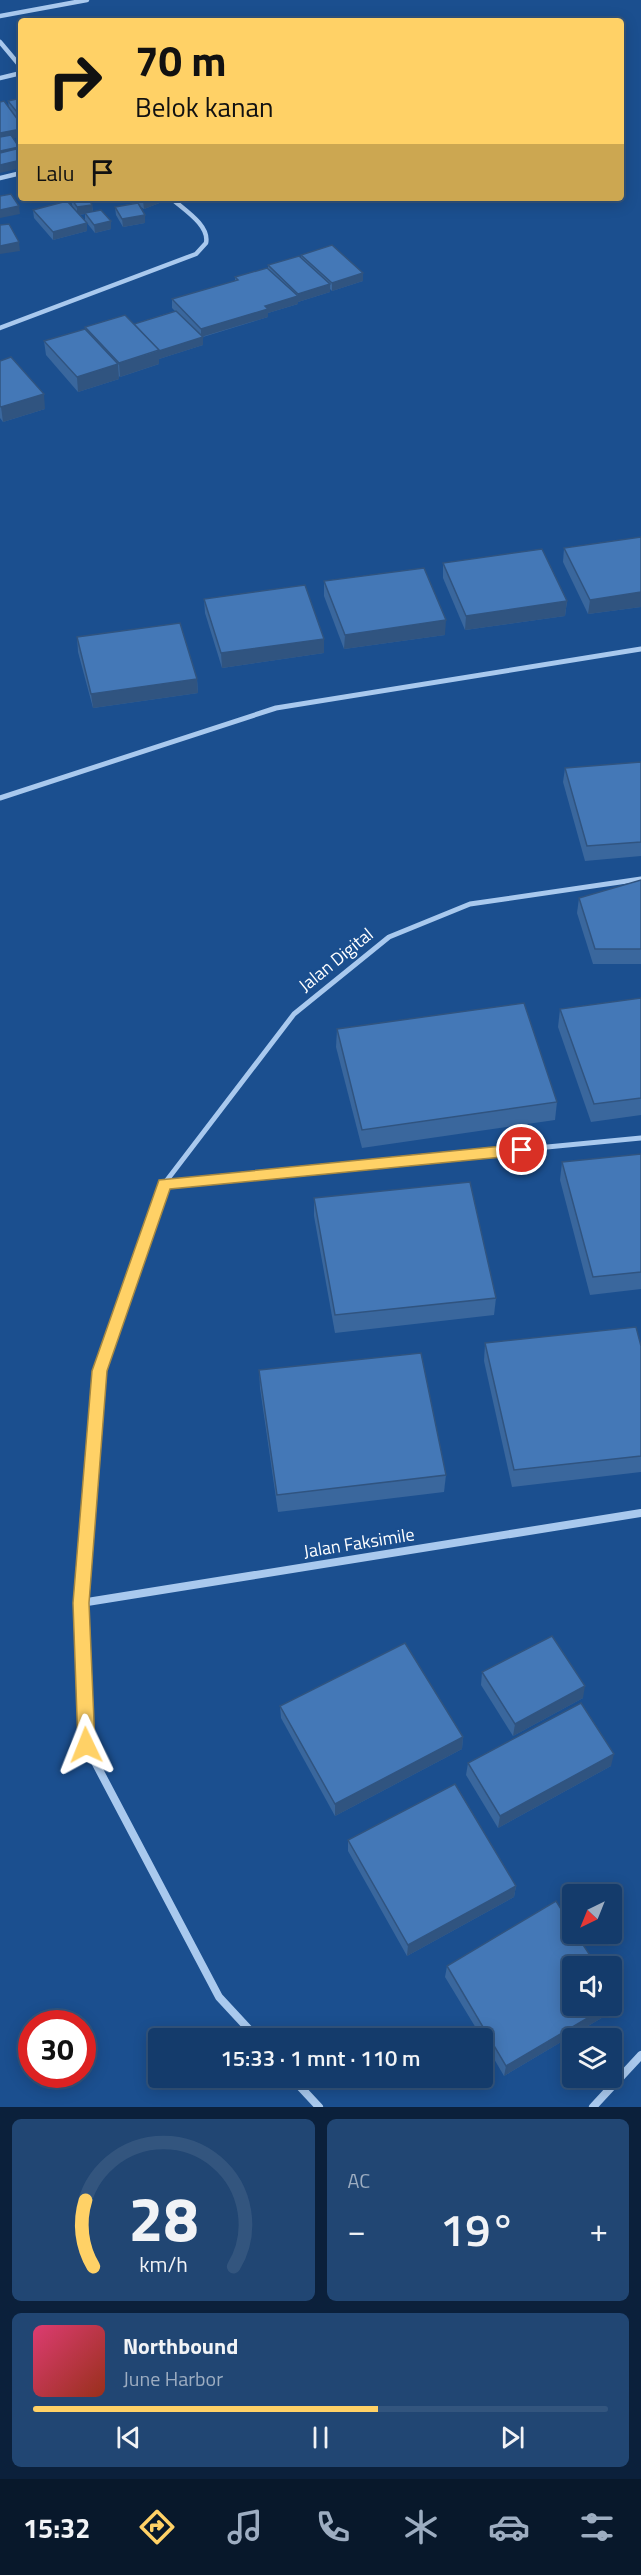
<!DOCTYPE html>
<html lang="id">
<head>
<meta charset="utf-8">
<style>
  body { margin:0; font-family:"Titillium Web",sans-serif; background:#214673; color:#f1f3f6; height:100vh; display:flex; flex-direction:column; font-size:22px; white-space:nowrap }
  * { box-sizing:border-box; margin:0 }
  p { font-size:20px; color:#9dadc1 }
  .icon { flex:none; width:33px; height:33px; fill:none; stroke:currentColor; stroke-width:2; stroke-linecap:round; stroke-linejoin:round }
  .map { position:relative; height:2107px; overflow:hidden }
  .side { display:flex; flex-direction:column; gap:12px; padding:12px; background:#0b203b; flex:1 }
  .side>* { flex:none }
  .hud { position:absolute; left:18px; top:18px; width:606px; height:183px; border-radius:6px; box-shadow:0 3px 15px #0003,0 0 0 2px #33557e; background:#ffd166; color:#111; overflow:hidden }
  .needle { width:39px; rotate:223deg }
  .fabs { position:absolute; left:562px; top:1884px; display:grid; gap:12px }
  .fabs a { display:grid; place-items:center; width:60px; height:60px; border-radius:6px; background:#143b6b; box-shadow:0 3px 15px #0003,0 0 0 2px #33557e; font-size:30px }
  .speed { position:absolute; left:18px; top:2010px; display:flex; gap:12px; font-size:30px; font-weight:700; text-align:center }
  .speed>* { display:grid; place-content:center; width:78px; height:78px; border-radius:50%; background:#143b6b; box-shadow:0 3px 15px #0003,0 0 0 2px #33557e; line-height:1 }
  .speed .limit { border:9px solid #d22; background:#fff; color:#111 }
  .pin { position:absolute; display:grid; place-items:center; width:51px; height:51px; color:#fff; margin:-26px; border:3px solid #fff; border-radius:50%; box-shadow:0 2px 6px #0007 }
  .me { position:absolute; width:66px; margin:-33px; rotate:358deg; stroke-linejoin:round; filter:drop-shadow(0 0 4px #0008) }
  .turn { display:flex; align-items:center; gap:21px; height:126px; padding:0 18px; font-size:27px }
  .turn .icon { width:78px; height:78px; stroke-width:2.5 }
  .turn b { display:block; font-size:42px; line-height:51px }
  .then { display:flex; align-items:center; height:57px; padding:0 18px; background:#0003; gap:12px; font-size:22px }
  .big { font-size:45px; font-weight:600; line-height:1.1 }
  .side .tile { flex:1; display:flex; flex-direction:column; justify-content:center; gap:9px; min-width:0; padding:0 21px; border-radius:9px; background:#214673 }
  .side .dial { align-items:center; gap:0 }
  .dial svg { height:156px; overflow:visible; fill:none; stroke:#33557e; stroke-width:7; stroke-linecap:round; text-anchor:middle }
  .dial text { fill:#f1f3f6; stroke:none }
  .song { display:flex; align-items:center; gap:18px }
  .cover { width:72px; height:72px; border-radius:9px; background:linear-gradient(135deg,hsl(340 70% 55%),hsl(10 70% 35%)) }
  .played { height:6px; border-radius:3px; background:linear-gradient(90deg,#ffd166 60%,#33557e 60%) }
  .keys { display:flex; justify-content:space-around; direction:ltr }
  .heat { display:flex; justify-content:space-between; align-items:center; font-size:33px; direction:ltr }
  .side .tiles { flex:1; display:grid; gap:12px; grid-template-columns:1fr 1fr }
  .tile:last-child { grid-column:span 2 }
  .trip { position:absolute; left:148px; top:2028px; width:345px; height:60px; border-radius:6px; background:#143b6b; box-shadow:0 3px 15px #0003,0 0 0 2px #33557e; font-weight:600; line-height:60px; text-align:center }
  .tab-bar { display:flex; height:96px; justify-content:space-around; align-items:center; background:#08182b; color:#9dadc1 }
  .tab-bar .icon { width:42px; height:42px }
  .tab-bar .on { color:#ffd166 }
  .tab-bar b { font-size:27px; color:#f1f3f6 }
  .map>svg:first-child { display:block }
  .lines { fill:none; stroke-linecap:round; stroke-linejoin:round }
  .minor-far2 { stroke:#a9c9ee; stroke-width:4.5 }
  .minor-far1 { stroke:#a9c9ee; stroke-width:5 }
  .minor { stroke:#a9c9ee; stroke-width:8 }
  .wall { fill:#3a679d; fill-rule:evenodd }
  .shaded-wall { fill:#305480 }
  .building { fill:#4478b7; stroke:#305480; stroke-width:1.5 }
  .route { fill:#ffd166; stroke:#a68842; stroke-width:1.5 }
  .labels { text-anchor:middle; stroke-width:4.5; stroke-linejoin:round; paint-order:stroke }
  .street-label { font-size:18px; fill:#fff; stroke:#1b4f8f }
</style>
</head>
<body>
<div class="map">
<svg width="641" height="2107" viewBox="0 0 641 2107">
  <rect width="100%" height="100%" fill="#1b4f8f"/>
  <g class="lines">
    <g class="minor-far2">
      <polyline points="0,16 87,0"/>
      <polyline points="0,42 21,67"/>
      <polyline points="0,78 21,73"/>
      <polyline points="0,178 21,173"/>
      <path d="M0,328L196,254L206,243C210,225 183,209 171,198"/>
    </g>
    <g class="minor-far1">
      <polyline points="0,798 276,708 641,649"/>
      <polyline points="164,1184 641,1138"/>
      <polyline points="158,1200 164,1184 294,1014 389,937 470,904 641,879"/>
    </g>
    <g class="minor">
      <polyline points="159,1199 99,1371 81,1603 86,1745 219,1997 257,2038"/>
      <polyline points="81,1603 641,1513"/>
      <polyline points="292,2078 319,2107"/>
      <polyline points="593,2107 641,2055"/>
    </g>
  </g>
  <g class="wall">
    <polygon points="21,98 21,124 9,108 8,101"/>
    <path d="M71,198L92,205L93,212L111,221V229L95,233L87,223V231L53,240L34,218L33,210L74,209L72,205ZM85,214V221L79,215Z"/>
    <polygon points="128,198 162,198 162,202 144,209 139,206 145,223 123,227 116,215 115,207 135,203"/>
    <polygon points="301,255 363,273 363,281 332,291 330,289 330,292 298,302 298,304 268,313 268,317 203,337 203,345 159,359 159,364 120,377 119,376 119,379 78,392 46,355 44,341 85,329 85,327 134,324 175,311 172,308 172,299 235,281 235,277 268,268 268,265 301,258"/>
    <polygon points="0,361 45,409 3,422 0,418"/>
    <polygon points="641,537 641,607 588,614 563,562 564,548"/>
    <polygon points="443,563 567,601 565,616 465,630 443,578"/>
    <polygon points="324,581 445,635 344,649 324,596"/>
    <polygon points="204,599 324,639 324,653 222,668 205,613"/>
    <polygon points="77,637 197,679 198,693 93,708 78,652"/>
    <polygon points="641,762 641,856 585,861 563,782 565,768"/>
    <polygon points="641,880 641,964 593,964 577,913 579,898"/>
    <polygon points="641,998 641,1115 591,1122 558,1027 560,1009"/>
    <polygon points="337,1029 557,1102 555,1120 362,1148 336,1047"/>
    <polygon points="641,1154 641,1289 590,1295 560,1180 562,1162"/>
    <polygon points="314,1198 496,1298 494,1315 335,1333 314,1216"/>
    <polygon points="485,1343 641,1346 641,1472 512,1487 484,1361"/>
    <polygon points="259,1370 446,1475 444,1492 278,1512 260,1388"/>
    <polygon points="482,1672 583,1698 513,1736 481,1685"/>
    <polygon points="280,1706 463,1737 462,1749 335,1816 281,1718"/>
    <polygon points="468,1763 611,1766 498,1828 466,1775"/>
    <polygon points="348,1840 516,1886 514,1897 407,1956 348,1851"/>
    <polygon points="447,1966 615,2010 504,2076 483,2040 483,2038 482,2038 445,1977"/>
  </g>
  <g class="shaded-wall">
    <polygon points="21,129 21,137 0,141 0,133"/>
    <polygon points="19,147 20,155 0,159 0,151"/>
    <polygon points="21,160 21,168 0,173 0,165"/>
    <polygon points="150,198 162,198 162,202 144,209 143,201"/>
    <polygon points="92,205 93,213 77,215 77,207"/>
    <polygon points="19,206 20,214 0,218 0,210"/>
    <polygon points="145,215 145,223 123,227 122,219"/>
    <polygon points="111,221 111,229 95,233 94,225"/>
    <polygon points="87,223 87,231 53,240 53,232"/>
    <polygon points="19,242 20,251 0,254 0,246"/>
    <polygon points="363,273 363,281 332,291 332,283"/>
    <polygon points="330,284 330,292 298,302 298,294"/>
    <polygon points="298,296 298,304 268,313 268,317 201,337 201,329 265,306"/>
    <polygon points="203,337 203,345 159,359 159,364 120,377 119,363"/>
    <polygon points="118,364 119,379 78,392 77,377"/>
    <polygon points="44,394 45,409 3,422 1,407"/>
    <polygon points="641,592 641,607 588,614 590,600"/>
    <polygon points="567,601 565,616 465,630 466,616"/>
    <polygon points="446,620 445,635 344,649 345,635"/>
    <polygon points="324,639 324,653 222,668 221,653"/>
    <polygon points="197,679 198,693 93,708 91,694"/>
    <polygon points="585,1686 583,1698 513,1736 515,1724"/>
    <polygon points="463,1737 462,1749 335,1816 335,1804"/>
    <polygon points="614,1754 611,1766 498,1828 500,1816"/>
    <polygon points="516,1886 514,1897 407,1956 408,1945"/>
    <polygon points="618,1999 615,2010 504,2076 506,2066 608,2006 612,2006 612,2003"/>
  </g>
  <g class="building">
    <polygon points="21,98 21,117 8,101"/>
    <polygon points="4,101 21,124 21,129 0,133 0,102"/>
    <polygon points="11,135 19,147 0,151 0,137"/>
    <polygon points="16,149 21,155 21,160 0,165 0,153"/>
    <polygon points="11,194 19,206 0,210 0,196"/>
    <polygon points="71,198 88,198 92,205 77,207"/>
    <polygon points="139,198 150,198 143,201"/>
    <polygon points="67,201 87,223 53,232 33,210"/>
    <polygon points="138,203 145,215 122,219 115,207"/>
    <polygon points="101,210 111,221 94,225 85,213"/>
    <polygon points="9,224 19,242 0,246 0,225"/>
    <polygon points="332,245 363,273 332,283 301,255"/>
    <polygon points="299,256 330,284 298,294 268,265"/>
    <polygon points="267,268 298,296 265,306 268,309 201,329 172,299 238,280 235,277"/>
    <polygon points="176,311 203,337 159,351 134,324"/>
    <polygon points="125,315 159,350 119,363 85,327"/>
    <polygon points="85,329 118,364 77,377 44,341"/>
    <polygon points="11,357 44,394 1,407 0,406 0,361"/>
    <polygon points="641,537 641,592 590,600 564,548"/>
    <polygon points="542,549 567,601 466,616 443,563"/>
    <polygon points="424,568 446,620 345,635 324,581"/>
    <polygon points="305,585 324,639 221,653 204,599"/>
    <polygon points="180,623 197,679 91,694 77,637"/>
    <polygon points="641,762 641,842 587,846 565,768"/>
    <polygon points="641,880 641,949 595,949 579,898"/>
    <polygon points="641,998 641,1098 594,1104 560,1009"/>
    <polygon points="524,1003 557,1102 362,1130 337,1029"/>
    <polygon points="641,1154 641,1272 593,1277 562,1162"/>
    <polygon points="470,1182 496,1298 335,1315 314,1198"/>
    <polygon points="636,1327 641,1346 641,1456 514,1470 485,1343"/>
    <polygon points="421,1353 446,1475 277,1495 259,1370"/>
    <polygon points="552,1636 585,1686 515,1724 482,1672"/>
    <polygon points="405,1643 463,1737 335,1804 280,1706"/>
    <polygon points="581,1703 614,1754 500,1816 468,1763"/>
    <polygon points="455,1784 516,1886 408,1945 348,1840"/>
    <polygon points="556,1901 573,1928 573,1934 576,1934 597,1966 573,1966 573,2006 608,2006 506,2066 447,1966"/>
    <polygon points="612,1990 618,1999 612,2003"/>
  </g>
  <polygon class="route" points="522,1144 527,1146 529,1150 527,1154 522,1155 170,1189 107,1371 89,1603 95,1745 92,1751 86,1753 80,1751 78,1745 73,1603 92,1371 159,1180"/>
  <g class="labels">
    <g class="street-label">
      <text transform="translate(336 960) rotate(-39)" y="6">Jalan Digital</text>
      <text transform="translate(359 1543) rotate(-9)" y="6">Jalan Faksimile</text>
    </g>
  </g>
</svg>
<div class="fabs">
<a><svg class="needle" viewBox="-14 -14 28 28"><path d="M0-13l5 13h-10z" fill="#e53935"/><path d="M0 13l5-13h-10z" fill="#9dadc1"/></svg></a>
<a><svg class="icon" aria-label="sound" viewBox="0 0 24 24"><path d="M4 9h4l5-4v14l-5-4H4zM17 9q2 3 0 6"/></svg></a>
<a><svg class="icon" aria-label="layers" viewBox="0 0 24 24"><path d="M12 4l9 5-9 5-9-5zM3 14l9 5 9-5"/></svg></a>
</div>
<div class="speed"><div class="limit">30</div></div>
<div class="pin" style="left:522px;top:1150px;background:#d93025"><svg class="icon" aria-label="arrive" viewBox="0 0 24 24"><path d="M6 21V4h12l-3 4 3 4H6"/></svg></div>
<svg class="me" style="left:86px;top:1745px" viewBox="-20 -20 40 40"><path d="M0-17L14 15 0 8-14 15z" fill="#ffd166" stroke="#fff" stroke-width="4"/></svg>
<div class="trip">15:33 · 1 mnt · 110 m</div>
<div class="hud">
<div class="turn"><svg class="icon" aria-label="right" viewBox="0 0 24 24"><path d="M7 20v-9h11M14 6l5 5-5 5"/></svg><div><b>70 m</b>Belok kanan</div></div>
<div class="then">Lalu<svg class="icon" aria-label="arrive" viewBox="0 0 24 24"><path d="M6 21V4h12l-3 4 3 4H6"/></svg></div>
</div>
</div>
<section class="side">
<div class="tiles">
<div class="tile dial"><svg viewBox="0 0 100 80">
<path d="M14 69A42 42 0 1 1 86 69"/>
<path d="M14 69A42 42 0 0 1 10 35" stroke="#ffd166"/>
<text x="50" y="56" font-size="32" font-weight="700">28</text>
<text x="50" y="72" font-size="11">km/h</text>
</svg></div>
<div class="tile"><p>AC</p>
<div class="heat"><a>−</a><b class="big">19°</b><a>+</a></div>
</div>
<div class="tile">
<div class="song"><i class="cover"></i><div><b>Northbound</b><p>June Harbor</p></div></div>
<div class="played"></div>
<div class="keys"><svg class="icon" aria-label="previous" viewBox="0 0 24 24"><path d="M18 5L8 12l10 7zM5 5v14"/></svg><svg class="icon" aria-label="pause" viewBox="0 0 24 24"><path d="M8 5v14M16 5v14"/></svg><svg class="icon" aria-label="next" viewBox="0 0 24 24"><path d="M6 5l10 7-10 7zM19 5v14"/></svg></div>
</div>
</div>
</section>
<nav class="tab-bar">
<b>15:32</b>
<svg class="icon on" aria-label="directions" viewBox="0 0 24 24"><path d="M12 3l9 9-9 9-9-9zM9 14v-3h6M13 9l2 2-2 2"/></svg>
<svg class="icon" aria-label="music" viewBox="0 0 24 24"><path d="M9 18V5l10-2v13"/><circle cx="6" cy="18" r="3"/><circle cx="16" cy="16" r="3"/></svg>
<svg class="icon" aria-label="phone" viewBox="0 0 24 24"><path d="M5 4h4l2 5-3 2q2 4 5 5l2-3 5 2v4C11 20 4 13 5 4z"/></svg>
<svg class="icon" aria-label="climate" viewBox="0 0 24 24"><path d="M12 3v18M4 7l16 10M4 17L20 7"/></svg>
<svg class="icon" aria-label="car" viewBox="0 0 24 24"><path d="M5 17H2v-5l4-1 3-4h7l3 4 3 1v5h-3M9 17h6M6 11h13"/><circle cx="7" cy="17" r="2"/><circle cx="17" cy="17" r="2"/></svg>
<svg class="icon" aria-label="filters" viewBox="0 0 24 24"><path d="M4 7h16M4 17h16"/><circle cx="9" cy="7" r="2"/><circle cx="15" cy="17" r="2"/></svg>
</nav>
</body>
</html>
